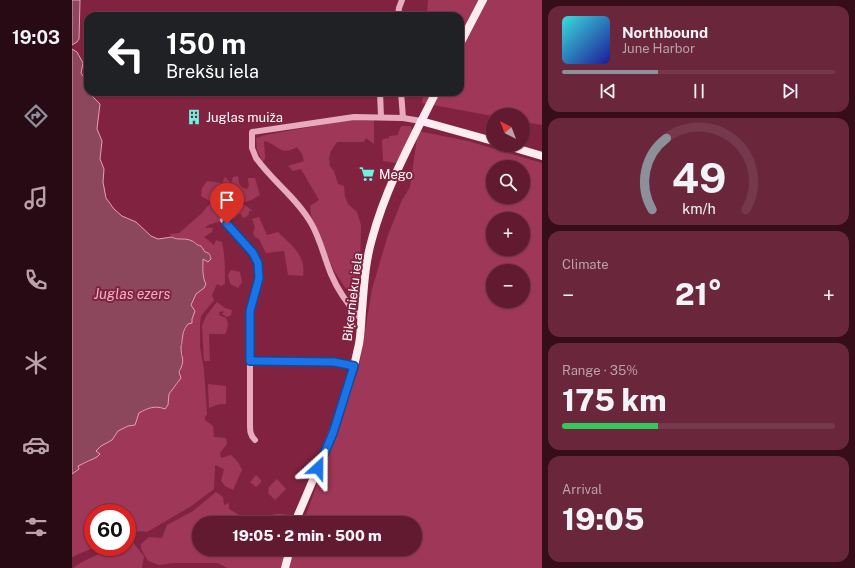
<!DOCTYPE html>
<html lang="en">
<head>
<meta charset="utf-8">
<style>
  body { margin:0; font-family:"Public Sans",sans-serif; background:#6a273c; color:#f1f3f6; height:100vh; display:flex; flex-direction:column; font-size:15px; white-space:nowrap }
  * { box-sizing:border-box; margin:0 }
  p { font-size:13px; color:#baa1ab }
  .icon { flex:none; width:22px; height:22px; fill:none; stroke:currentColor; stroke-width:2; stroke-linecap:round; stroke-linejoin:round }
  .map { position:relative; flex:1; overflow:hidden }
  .details { display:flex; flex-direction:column; gap:6px; padding:6px; background:#350e1a; width:313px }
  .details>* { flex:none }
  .banner { position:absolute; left:12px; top:12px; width:380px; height:84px; border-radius:12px; box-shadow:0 1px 3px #0004,0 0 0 1px #75384c; background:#202124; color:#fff; overflow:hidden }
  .needle { width:26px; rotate:318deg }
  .buttons { position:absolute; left:414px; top:108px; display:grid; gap:8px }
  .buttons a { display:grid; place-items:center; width:44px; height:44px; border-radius:50%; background:#611a30; box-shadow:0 1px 3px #0004,0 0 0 1px #75384c; font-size:20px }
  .speed { position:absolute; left:12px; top:504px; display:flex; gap:8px; font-size:20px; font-weight:700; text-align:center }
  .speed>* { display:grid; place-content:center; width:52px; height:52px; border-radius:50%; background:#611a30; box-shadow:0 1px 3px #0004,0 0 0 1px #75384c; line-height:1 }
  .speed .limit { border:6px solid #d22; background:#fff; color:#111 }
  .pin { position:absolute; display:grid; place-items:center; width:34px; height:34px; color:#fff; margin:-41px -17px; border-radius:50% 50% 50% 0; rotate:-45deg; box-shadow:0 0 4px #0007 }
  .pin .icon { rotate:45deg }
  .me { position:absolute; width:44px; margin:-22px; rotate:24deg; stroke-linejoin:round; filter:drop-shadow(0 0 3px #0008) }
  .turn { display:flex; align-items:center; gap:14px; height:84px; padding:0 16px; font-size:18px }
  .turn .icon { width:52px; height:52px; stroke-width:2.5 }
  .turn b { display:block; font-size:28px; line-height:34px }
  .big { font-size:30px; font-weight:800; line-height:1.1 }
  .details .card { flex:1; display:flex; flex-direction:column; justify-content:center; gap:6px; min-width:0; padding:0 14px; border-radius:12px; background:#6a273c }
  .details .dial { align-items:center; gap:0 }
  .dial svg { height:104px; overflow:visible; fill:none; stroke:#75384c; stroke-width:7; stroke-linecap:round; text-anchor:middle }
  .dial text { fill:#f1f3f6; stroke:none }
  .song { display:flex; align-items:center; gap:12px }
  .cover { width:48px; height:48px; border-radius:6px; background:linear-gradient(135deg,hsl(180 70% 55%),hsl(240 70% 35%)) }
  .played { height:4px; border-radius:2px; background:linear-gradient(90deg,#8c9099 35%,#75384c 35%) }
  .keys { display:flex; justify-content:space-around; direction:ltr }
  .heat { display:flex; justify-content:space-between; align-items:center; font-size:22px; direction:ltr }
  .charge { height:6px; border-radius:3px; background:linear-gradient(90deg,#34c759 35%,#75384c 0) }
  .trip { position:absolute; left:120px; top:516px; width:230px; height:40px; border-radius:20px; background:#611a30; box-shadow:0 1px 3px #0004,0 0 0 1px #75384c; font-weight:800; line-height:40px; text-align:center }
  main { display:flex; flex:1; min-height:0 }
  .menu { display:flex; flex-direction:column; width:72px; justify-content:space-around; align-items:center; background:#270a13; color:#baa1ab }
  .menu .icon { width:28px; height:28px }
  .menu .selected { color:#8c9099 }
  .menu b { font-size:18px; color:#f1f3f6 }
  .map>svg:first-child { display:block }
  .green { fill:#9f3758; fill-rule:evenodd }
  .water { fill:#8c475c; stroke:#e89eb7 }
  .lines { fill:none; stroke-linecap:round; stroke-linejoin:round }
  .minor { stroke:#e7aabe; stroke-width:6 }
  .major { stroke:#fdecf1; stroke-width:8 }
  .route-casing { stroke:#114b97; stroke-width:10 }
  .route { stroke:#1a73e8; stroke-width:7 }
  .labels { text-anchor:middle; stroke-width:4; stroke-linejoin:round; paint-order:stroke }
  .poi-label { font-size:13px; fill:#fff; stroke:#812340; text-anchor:start }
  .street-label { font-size:13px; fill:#fff; stroke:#812340 }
  .water-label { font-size:14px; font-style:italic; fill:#efb5c8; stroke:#812340 }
</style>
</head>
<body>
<main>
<nav class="menu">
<b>19:03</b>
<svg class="icon selected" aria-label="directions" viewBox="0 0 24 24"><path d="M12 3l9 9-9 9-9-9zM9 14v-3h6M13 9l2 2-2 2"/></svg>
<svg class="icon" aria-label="music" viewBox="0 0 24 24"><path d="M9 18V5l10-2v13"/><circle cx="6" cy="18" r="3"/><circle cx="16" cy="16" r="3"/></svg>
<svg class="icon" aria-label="phone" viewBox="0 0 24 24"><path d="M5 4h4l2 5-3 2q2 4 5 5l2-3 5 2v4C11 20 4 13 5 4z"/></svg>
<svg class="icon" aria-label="climate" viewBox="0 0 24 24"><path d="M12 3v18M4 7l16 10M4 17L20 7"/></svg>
<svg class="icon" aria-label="car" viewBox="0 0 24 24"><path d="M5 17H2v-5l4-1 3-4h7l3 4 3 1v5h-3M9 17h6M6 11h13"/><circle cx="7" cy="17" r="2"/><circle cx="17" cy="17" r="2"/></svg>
<svg class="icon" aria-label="filters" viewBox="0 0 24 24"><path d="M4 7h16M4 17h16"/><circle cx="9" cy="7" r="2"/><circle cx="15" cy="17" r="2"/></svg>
</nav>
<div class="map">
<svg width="470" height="568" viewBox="0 0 470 568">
  <rect width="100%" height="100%" fill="#812340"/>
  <g class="green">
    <polygon points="356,0 470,0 470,125 451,122 451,115 421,115 421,116 350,103 352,92 388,92 388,16 355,16"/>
    <path d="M302,119V144L294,138L292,142H265L259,151L257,158L258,166L262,171L266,184L272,186L273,197L276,204L285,212L289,225L288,273L285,306L261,269L239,215L238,206L247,200L229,169L221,171L216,166L232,161L230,154L225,147C209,157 206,144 192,141L193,158L191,162L185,150L184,138L193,135L277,120Z"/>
    <polygon points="330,126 339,126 340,131 326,160 323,163 311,161 310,141 311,139 317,138 317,136 326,135 328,128"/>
    <path d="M346,131L396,141L470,163V568H215L220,549H343V523H231L246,482L287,367L300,289L316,235L330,200L338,187ZM421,167H451V197H421ZM421,219H451V249H421ZM421,271H451V301H421Z"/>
    <path d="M166,176C167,184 167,187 175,189L177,186L176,178H183L188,195L179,200L170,203L181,211H177V214L174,217L171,218L169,214H167L162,219L154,215L151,219L148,215L149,221L136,225L133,228H141L140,232L132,237L142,245L144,240L150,242C153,255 153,270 153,284L149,286L145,284L140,295L142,300L129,316L128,324V347L132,369L135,415L133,416V420L141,426L142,437L154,438L155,444L148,453L149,458L159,455L166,462L170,470L161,490L153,486L149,481L152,469L143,465L142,489L118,507L75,532L68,531L59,534L55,529V513H21V547H23L0,557V474L3,472L6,466L17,462L24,451L29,446L40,440L46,431L56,426L63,425L67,413L81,407L96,405L97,394L107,382L111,354L108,346L111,342L110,336L116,324L120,323V319L123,311L119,305L124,294L132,288L131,259H139L138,255L133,252L129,246C124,245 124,243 120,241C115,238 109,239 103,239L97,234L107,233L130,213L139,202L129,196L130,188L135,181L150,183L153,177L159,183L161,177Z"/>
    <path d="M187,217L195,235L206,232C220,246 234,255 231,276L216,275L212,251L194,253L187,239L183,237L181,233L183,227L180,219Z"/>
    <polygon points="159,270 168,272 170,282 166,288 158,284 156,275"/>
    <path d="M145,302L153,308L160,310L159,315L155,317L150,314L152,312L150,311L147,313V315L154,318C157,323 156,329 153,334H137L138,361H132L130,326L134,316Z"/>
    <polygon points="136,384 154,386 154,404 147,404 137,408"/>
    <polygon points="184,475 189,480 189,482 184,487 178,482"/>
    <polygon points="205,479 214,489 203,500 196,493 197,487"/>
    <path d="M144,492L151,497L152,505L157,503V509L167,515H176L184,522C200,515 203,510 221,517L219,523H127V549H213L209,568H155L146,563H101L87,565L76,561L69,549V544L77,537L90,538L95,525L121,511Z"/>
    <polygon points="59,540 72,556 70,568 1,568 12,561 42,547 55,547 55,541"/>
  </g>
  <g class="water">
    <polygon points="0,0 8,0 7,39 5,42 0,45"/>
    <path d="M0,49L5,52L11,63L9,73L16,83V92H20V96L28,104L25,129L30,141L28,159L32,169L31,182L34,198L42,209L50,216L64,222L79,236L86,239L100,237C106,241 113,237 120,241C124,243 124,245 129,246L133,252C138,253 138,255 139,259L136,262L131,259C131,267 130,277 134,284L132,288L124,294L119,305L123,311L120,319V323L116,324C111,331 111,333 110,341C110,346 109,343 109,347C109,359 114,359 107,372L109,378L97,394L96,405L93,409C83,405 76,408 67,413L63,425L56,426L46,431L40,440L29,446L24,451L28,454L25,457L6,466L7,469L0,474Z"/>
  </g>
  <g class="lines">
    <g class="minor">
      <polyline points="326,16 327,8 330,0"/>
      <polyline points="308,92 309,117"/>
      <polyline points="329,92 331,118"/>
      <path d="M151,220C161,231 183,251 186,264C188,271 187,279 186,286C183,297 178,307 178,319V424C178,431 178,435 183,440"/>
      <path d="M289,319C277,306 266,291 259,274C252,257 248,238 239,223C225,198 200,181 184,158L180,148V132L282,117L331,118L349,121"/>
      <polyline points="178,361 262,362 282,366"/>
    </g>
    <g class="major">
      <polyline points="388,44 411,0"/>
      <polyline points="349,121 421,141"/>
      <polyline points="433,145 470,156"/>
      <path d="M224,523L226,515C250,459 275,404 287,344C289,333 289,322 290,311C292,286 293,263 300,239C314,187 340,140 364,92"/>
      <polyline points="213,568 218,549"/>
    </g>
  </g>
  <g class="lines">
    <defs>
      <polyline id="route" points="155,224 181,253 186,263 187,278 178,311 178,361 262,362 282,366 261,433 246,468"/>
    </defs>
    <use href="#route" class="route-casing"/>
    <use href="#route" class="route"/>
  </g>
  <defs>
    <symbol id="building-bare" viewBox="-9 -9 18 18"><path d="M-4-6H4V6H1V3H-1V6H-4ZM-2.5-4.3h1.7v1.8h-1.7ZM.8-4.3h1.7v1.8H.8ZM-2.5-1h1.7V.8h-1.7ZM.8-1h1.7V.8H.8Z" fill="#6df2dd" stroke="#812340" stroke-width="2.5" paint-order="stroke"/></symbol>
    <symbol id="supermarket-bare" viewBox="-9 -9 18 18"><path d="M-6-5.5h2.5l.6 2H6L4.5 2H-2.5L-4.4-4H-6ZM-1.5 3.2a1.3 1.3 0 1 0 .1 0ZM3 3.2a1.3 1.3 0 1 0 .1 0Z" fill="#6df2dd" stroke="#812340" stroke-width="2.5" paint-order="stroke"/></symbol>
  </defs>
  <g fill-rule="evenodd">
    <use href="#building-bare" x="111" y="106" width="22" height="22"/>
    <use href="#supermarket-bare" x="284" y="163" width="22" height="22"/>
  </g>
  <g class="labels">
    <g class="poi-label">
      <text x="134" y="122">Juglas muiža</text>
      <text x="307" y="179">Mego</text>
    </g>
    <g class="street-label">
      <text transform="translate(280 297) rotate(-83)" y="5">Biķernieku iela</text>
    </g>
    <g class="water-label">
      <text x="60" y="299">Juglas ezers</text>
    </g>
  </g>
</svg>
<div class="buttons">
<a><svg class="needle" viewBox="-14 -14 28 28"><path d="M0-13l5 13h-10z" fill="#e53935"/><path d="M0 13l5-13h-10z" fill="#baa1ab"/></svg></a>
<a><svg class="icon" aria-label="search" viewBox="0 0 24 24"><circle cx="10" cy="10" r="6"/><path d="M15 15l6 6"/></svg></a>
<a>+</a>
<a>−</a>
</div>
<div class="speed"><div class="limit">60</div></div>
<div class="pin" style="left:155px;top:224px;background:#d93025"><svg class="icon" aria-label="arrive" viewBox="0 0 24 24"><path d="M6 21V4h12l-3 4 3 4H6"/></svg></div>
<svg class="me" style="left:246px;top:468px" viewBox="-20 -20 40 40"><path d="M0-17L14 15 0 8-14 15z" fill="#1a73e8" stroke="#fff" stroke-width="4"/></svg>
<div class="trip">19:05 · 2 min · 500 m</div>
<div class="banner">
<div class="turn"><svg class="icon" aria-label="left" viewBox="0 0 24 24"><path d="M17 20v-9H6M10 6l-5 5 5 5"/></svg><div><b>150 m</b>Brekšu iela</div></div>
</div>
</div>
<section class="details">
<div class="card">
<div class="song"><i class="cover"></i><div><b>Northbound</b><p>June Harbor</p></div></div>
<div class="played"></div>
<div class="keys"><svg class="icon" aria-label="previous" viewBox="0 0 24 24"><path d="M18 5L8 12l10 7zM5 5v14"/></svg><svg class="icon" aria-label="pause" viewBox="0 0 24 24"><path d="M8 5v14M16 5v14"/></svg><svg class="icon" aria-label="next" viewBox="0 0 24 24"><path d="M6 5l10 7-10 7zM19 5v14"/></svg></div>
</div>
<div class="card dial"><svg viewBox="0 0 100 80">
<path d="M14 69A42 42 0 1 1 86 69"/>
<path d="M14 69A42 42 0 0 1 25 14" stroke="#8c9099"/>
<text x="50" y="56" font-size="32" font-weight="700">49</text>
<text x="50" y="72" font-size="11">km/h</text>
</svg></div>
<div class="card"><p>Climate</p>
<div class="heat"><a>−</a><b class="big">21°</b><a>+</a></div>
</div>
<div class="card"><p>Range · 35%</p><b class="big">175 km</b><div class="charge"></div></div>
<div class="card"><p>Arrival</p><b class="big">19:05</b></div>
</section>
</main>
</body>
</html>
